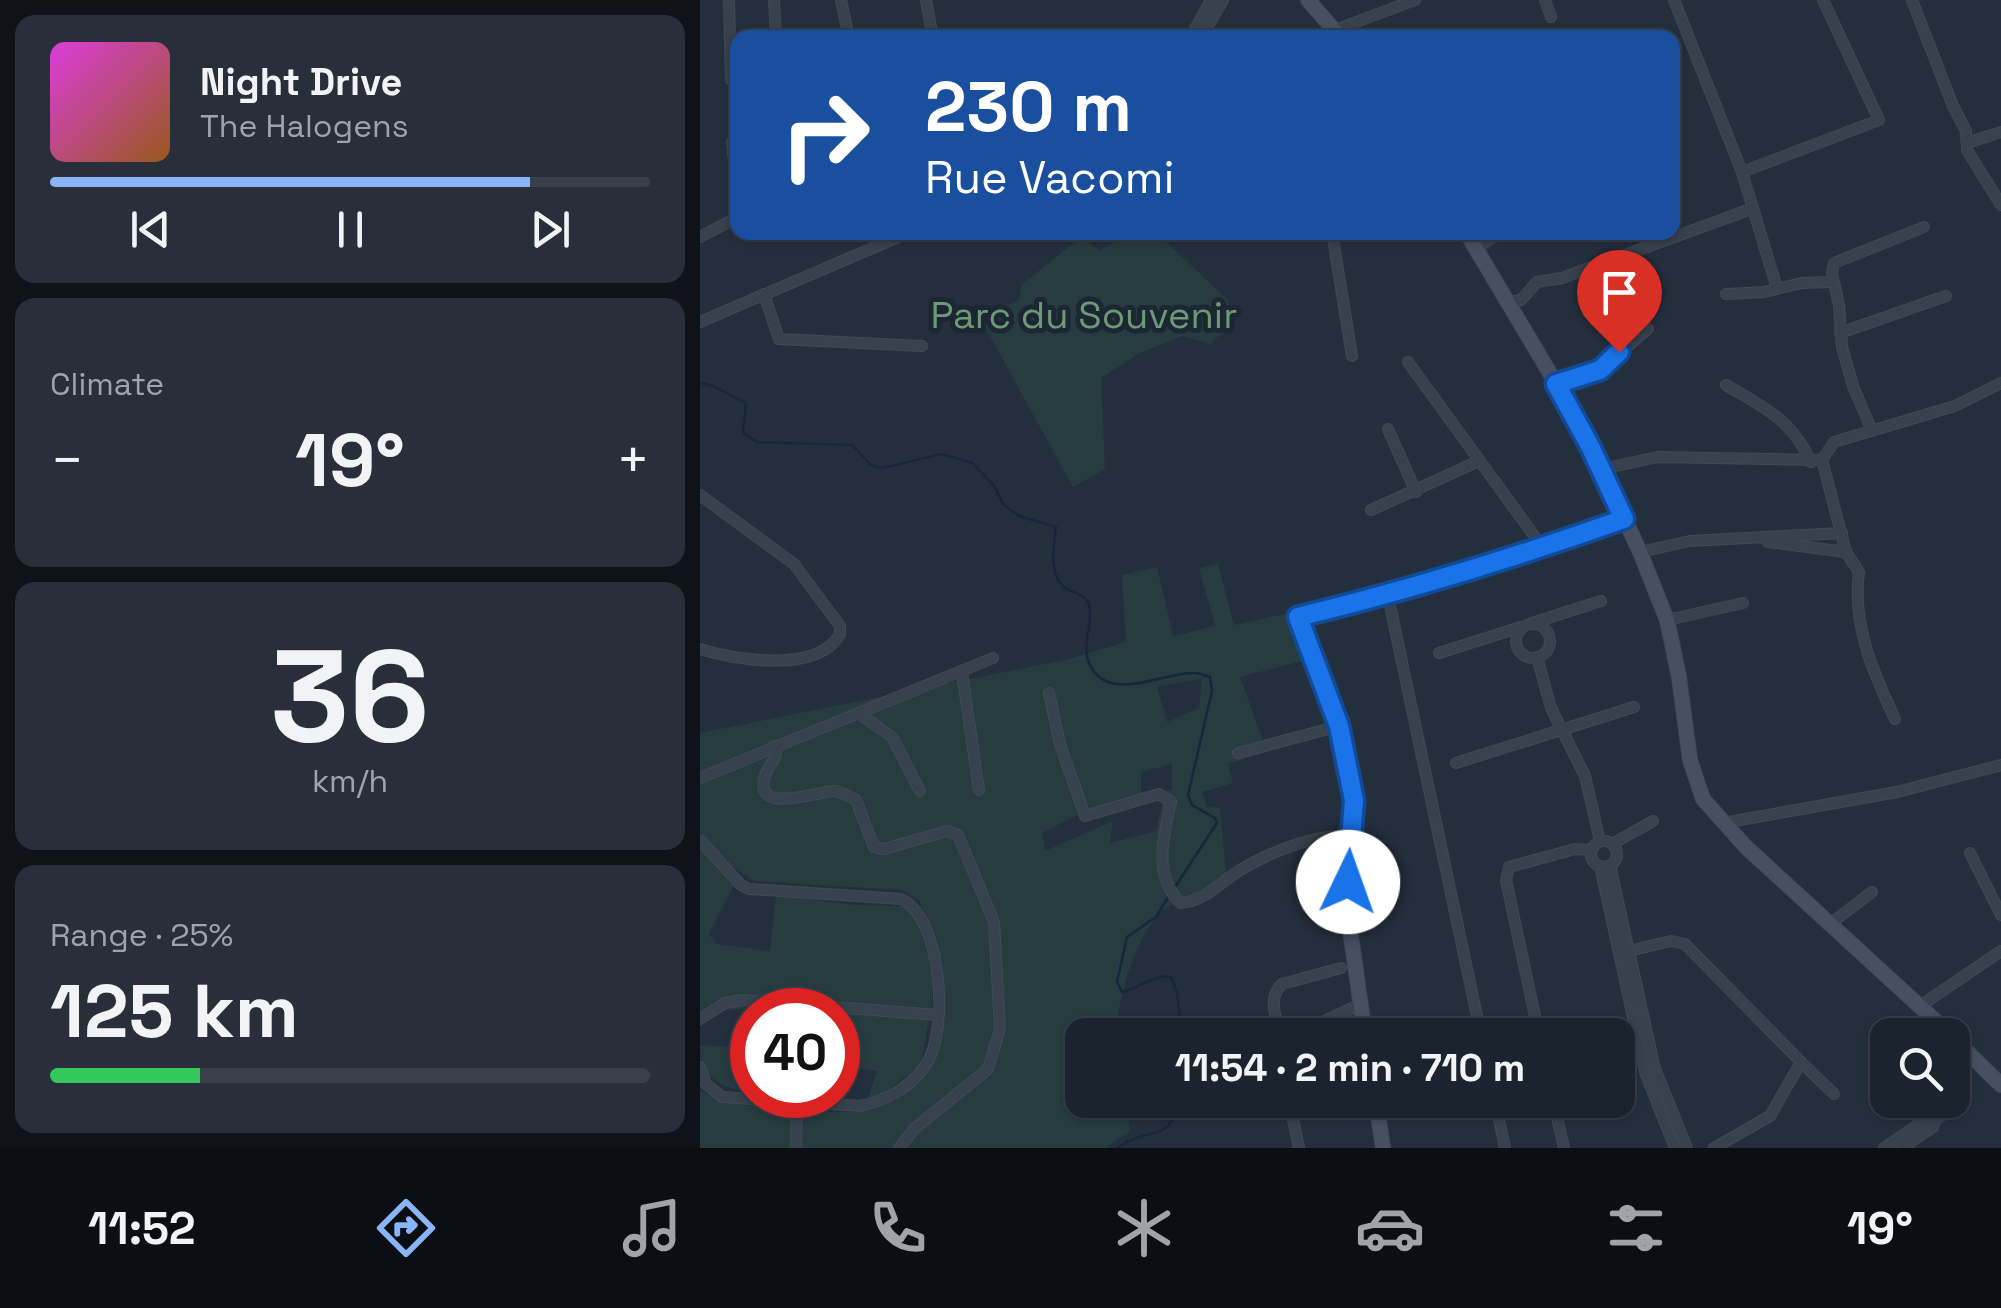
<!DOCTYPE html>
<html lang="en">
<head>
<meta charset="utf-8">
<style>
  body { margin:0; font-family:"Space Grotesk",sans-serif; background:#282f3a; color:#f1f3f6; height:100vh; display:flex; flex-direction:column; font-size:38px; white-space:nowrap }
  * { box-sizing:border-box; margin:0 }
  p { font-size:32px; color:#a0a4aa }
  .icon { flex:none; width:55px; height:55px; fill:none; stroke:currentColor; stroke-width:2; stroke-linecap:round; stroke-linejoin:round }
  .map { position:relative; flex:1; overflow:hidden }
  .side { display:flex; flex-direction:column; gap:15px; padding:15px; background:#0f1319; width:700px }
  .side>* { flex:none }
  .guide { position:absolute; left:30px; top:30px; width:950px; height:210px; border-radius:20px; box-shadow:0 2px 8px #0004,0 0 0 2px #39404a; background:#1a4fa0; color:#fff; overflow:hidden }
  .tools { position:absolute; left:1170px; top:1018px; display:grid; gap:20px }
  .tools a { display:grid; place-items:center; width:100px; height:100px; border-radius:20px; background:#1b232e; box-shadow:0 2px 8px #0004,0 0 0 2px #39404a; font-size:50px }
  .speed { position:absolute; left:30px; top:988px; display:flex; gap:20px; font-size:50px; font-weight:700; text-align:center }
  .speed>* { display:grid; place-content:center; width:130px; height:130px; border-radius:50%; background:#1b232e; box-shadow:0 2px 8px #0004,0 0 0 2px #39404a; line-height:1 }
  .speed .limit { border:15px solid #d22; background:#fff; color:#111 }
  .pin { position:absolute; display:grid; place-items:center; width:85px; height:85px; color:#fff; margin:-102px -42px; border-radius:50% 50% 50% 0; rotate:-45deg; box-shadow:0 0 10px #0007 }
  .pin .icon { rotate:45deg }
  .me { position:absolute; width:110px; margin:-55px; rotate:3deg; stroke-linejoin:round; filter:drop-shadow(0 0 8px #0008) }
  .turn { display:flex; align-items:center; gap:35px; height:210px; padding:0 30px; font-size:45px }
  .turn .icon { width:130px; height:130px; stroke-width:2.5 }
  .turn b { display:block; font-size:70px; line-height:85px }
  .big { font-size:75px; font-weight:700; line-height:1.1 }
  .side .tile { flex:1; display:flex; flex-direction:column; justify-content:center; gap:15px; min-width:0; padding:0 35px; border-radius:20px; background:#282f3a }
  .side .dial { align-items:center; gap:0 }
  .dial b { font-size:130px; line-height:1 }
  .song { display:flex; align-items:center; gap:30px }
  .cover { width:120px; height:120px; border-radius:15px; background:linear-gradient(135deg,hsl(300 70% 55%),hsl(30 70% 35%)) }
  .played { height:10px; border-radius:5px; background:linear-gradient(90deg,#8ab4f8 80%,#39404a 80%) }
  .keys { display:flex; justify-content:space-around; direction:ltr }
  .heat { display:flex; justify-content:space-between; align-items:center; font-size:55px; direction:ltr }
  .charge { height:15px; border-radius:8px; background:linear-gradient(90deg,#34c759 25%,#39404a 0) }
  .trip { position:absolute; left:365px; top:1018px; width:570px; height:100px; border-radius:20px; background:#1b232e; box-shadow:0 2px 8px #0004,0 0 0 2px #39404a; font-weight:700; line-height:100px; text-align:center }
  .tabs { display:flex; height:160px; justify-content:space-around; align-items:center; background:#0b0e12; color:#a0a4aa }
  .tabs .icon { width:70px; height:70px }
  .tabs .selected { color:#8ab4f8 }
  .tabs b { font-size:45px; color:#f1f3f6 }
  main { display:flex; flex:1; min-height:0 }
  .map>svg:first-child { display:block }
  .green { fill:#263c3f; fill-rule:evenodd }
  .lines { fill:none; stroke-linecap:round; stroke-linejoin:round }
  .stream { stroke:#17263c; stroke-width:2.5 }
  .street-casing { stroke:#414a57; stroke-width:12 }
  .secondary-casing { stroke:#414a57; stroke-width:16 }
  .street { stroke:#38414e; stroke-width:10 }
  .secondary { stroke:#465061; stroke-width:14 }
  .route-casing { stroke:#114b97; stroke-width:25 }
  .route { stroke:#1a73e8; stroke-width:18 }
  .labels { text-anchor:middle; stroke-width:10; stroke-linejoin:round; paint-order:stroke }
  .park-label { font-size:38px; fill:#6b9a76; stroke:#1d2633 }
</style>
</head>
<body>
<main>
<section class="side">
<div class="tile">
<div class="song"><i class="cover"></i><div><b>Night Drive</b><p>The Halogens</p></div></div>
<div class="played"></div>
<div class="keys"><svg class="icon" aria-label="previous" viewBox="0 0 24 24"><path d="M18 5L8 12l10 7zM5 5v14"/></svg><svg class="icon" aria-label="pause" viewBox="0 0 24 24"><path d="M8 5v14M16 5v14"/></svg><svg class="icon" aria-label="next" viewBox="0 0 24 24"><path d="M6 5l10 7-10 7zM19 5v14"/></svg></div>
</div>
<div class="tile"><p>Climate</p>
<div class="heat"><a>−</a><b class="big">19°</b><a>+</a></div>
</div>
<div class="tile dial"><b>36</b><p>km/h</p></div>
<div class="tile"><p>Range · 25%</p><b class="big">125 km</b><div class="charge"></div></div>
</section>
<div class="map">
<svg width="1301" height="1148" viewBox="0 0 1301 1148">
  <rect width="100%" height="100%" fill="#242f3e"/>
  <g class="green">
    <polygon points="455,232 528,300 533,320 511,344 483,336 440,353 401,378 405,469 373,487 280,318 319,300 322,284 382,237 400,251 428,233"/>
    <path d="M518,564L534,625L590,613L606,660L540,677L567,752L528,764L533,783L502,792L507,807L520,808L526,873C519,879 511,887 502,892C489,900 472,901 460,913C437,935 414,1004 418,1035H382V1100H426L430,1131L405,1148H101L104,1112H163L193,1102L224,1076L237,1054L243,1010L242,960L219,900L202,890L54,881L29,864L0,831V733L369,659L426,642L422,575L457,567L473,636L515,626L499,568ZM502,679L499,708L467,722L457,686ZM472,764V790L465,791L456,831L410,843L413,821L345,851L342,833L383,812L441,797V772Z"/>
    <path d="M0,848L34,885L9,934L16,944L70,951L76,895L156,905L206,906L213,911L232,965V1003L221,1064L186,1092L168,1099L177,1071L148,1067L138,1044V1010H52V1093C23,1088 0,1080 0,1045L40,1047L44,1009L25,1010L0,1025Z"/>
    <polygon points="4,1092 22,1101 89,1107 92,1111 93,1148 0,1148 0,1093"/>
  </g>
  <g class="lines">
    <g class="stream">
      <path d="M0,383L13,386L46,403L43,433L57,442L152,445L171,465L182,468L242,454L273,463L294,486L303,504L319,516L356,527C354,545 348,574 364,587C373,594 385,593 389,605C394,622 382,643 388,660C404,708 469,670 494,673C500,673 505,676 510,677L512,691L488,795L492,805L515,818L517,823L475,887"/>
      <path d="M470,894L456,917L427,937L417,982L422,992C439,989 453,974 471,977L477,992L482,1035"/>
      <path d="M418,1148C446,1125 474,1145 477,1100"/>
    </g>
    <defs>
      <g id="street">
        <polyline points="29,0 31,80"/>
        <polyline points="74,0 76,38"/>
        <polyline points="141,0 149,38"/>
        <polyline points="226,0 233,38"/>
        <polyline points="845,0 851,17"/>
        <polyline points="974,0 1042,172 1077,288"/>
        <polyline points="1212,0 1253,106 1266,131 1267,150 1301,205"/>
        <polyline points="635,30 715,0"/>
        <polyline points="490,38 511,0"/>
        <polyline points="501,38 523,0"/>
        <polyline points="38,133 32,142 38,201"/>
        <polyline points="1267,143 1301,132"/>
        <polyline points="1042,172 1179,120 1123,0"/>
        <polyline points="632,232 652,356"/>
        <polyline points="0,237 38,217"/>
        <polyline points="776,248 802,232"/>
        <polyline points="64,294 79,339 222,346"/>
        <polyline points="1026,294 1064,292 1102,283 1133,282"/>
        <polyline points="810,302 821,300 837,282 862,278 1051,209"/>
        <polyline points="0,322 210,232"/>
        <polyline points="1140,333 1246,296"/>
        <polyline points="708,362 843,548"/>
        <polyline points="856,384 900,370 948,329"/>
        <path d="M1026,385C1065,408 1091,419 1111,462"/>
        <polyline points="688,429 716,492"/>
        <polyline points="1172,431 1153,386 1142,347 1139,305 1132,273 1134,263 1224,227"/>
        <path d="M1122,460L1146,552L1159,572C1152,625 1173,672 1195,719"/>
        <polyline points="1122,460 1134,442 1255,406 1301,383"/>
        <polyline points="902,469 957,457 1122,460"/>
        <path d="M0,495L94,564L140,626V634C118,674 35,660 0,649"/>
        <polyline points="671,510 779,461"/>
        <polyline points="1068,542 1146,552"/>
        <polyline points="940,552 990,541 1142,533"/>
        <polyline points="688,596 781,1035"/>
        <polyline points="967,620 1043,603"/>
        <polyline points="832,623 901,601"/>
        <circle cx="833" cy="641" r="17"/>
        <polyline points="739,653 821,627"/>
        <polyline points="837,657 851,708 885,776 900,841"/>
        <polyline points="262,673 279,790"/>
        <path d="M349,693L360,744L385,816L459,794L471,802C463,838 453,874 480,903C505,901 520,883 540,870C572,851 614,835 651,835"/>
        <polyline points="160,714 192,737 220,791"/>
        <path d="M74,746L76,755C73,762 67,769 65,776C52,816 120,791 134,791C142,792 149,796 156,800L174,847L184,849L247,831L258,835L294,922L300,1029L288,1069L214,1129L199,1148"/>
        <polyline points="538,753 639,726"/>
        <polyline points="756,763 934,707"/>
        <polyline points="0,778 293,658"/>
        <polyline points="1023,823 1197,792 1301,765"/>
        <path d="M0,840L41,885L49,889L201,899C242,917 250,1032 225,1066C210,1088 185,1101 160,1106L22,1097L6,1084L0,1067"/>
        <circle cx="904" cy="854" r="13"/>
        <polyline points="912,844 953,821"/>
        <polyline points="1270,853 1301,915"/>
        <polyline points="910,865 955,1069 987,1148"/>
        <polyline points="900,866 945,1072 975,1148"/>
        <polyline points="1130,924 1172,892"/>
        <polyline points="920,953 971,941 985,944 1101,1062 1070,1116 1014,1148"/>
        <polyline points="1220,1006 1301,951"/>
        <polyline points="0,1019 25,1003 42,1000 238,1015"/>
        <path d="M581,1035C576,1018 567,998 582,984L641,968"/>
        <polyline points="594,1035 659,1005"/>
        <polyline points="839,1035 806,880 809,867 875,849 891,850"/>
        <polyline points="1101,1062 1134,1094"/>
        <polyline points="589,1100 599,1148"/>
        <polyline points="795,1100 805,1148"/>
        <polyline points="853,1100 864,1148"/>
        <polyline points="96,1148 97,1102"/>
        <polyline points="1184,1148 1228,1118 1235,1120 1244,1114"/>
        <polyline points="1202,1148 1233,1127 1235,1120"/>
      </g>
      <g id="secondary">
        <polyline points="608,0 641,38"/>
        <polyline points="766,232 879,422 940,552 967,620 979,677 990,760 1003,799 1046,847 1251,1035"/>
        <path d="M665,1035L648,915L654,800L639,726L598,617C709,591 817,557 924,519"/>
        <polyline points="1252,1037 1301,1085"/>
        <polyline points="676,1100 683,1148"/>
      </g>
    </defs>
    <use href="#street" class="street-casing"/>
    <use href="#secondary" class="secondary-casing"/>
    <use href="#street" class="street"/>
    <use href="#secondary" class="secondary"/>
  </g>
  <g class="lines">
    <defs>
      <path id="route" d="M648,882L654,800L639,726L598,617C709,590 817,557 924,519L890,446L856,384L900,370L919,352"/>
    </defs>
    <use href="#route" class="route-casing"/>
    <use href="#route" class="route"/>
  </g>
  <g class="labels">
    <g class="park-label">
      <text x="384" y="328">Parc du Souvenir</text>
    </g>
  </g>
</svg>
<div class="tools">
<a><svg class="icon" aria-label="search" viewBox="0 0 24 24"><circle cx="10" cy="10" r="6"/><path d="M15 15l6 6"/></svg></a>
</div>
<div class="speed"><div class="limit">40</div></div>
<div class="pin" style="left:919px;top:352px;background:#d93025"><svg class="icon" aria-label="arrive" viewBox="0 0 24 24"><path d="M6 21V4h12l-3 4 3 4H6"/></svg></div>
<svg class="me" style="left:648px;top:882px" viewBox="-20 -20 40 40"><circle r="19" fill="#fff"/><path d="M0-13L10 11 0 6-10 11z" fill="#1a73e8"/></svg>
<div class="trip">11:54 · 2 min · 710 m</div>
<div class="guide">
<div class="turn"><svg class="icon" aria-label="right" viewBox="0 0 24 24"><path d="M7 20v-9h11M14 6l5 5-5 5"/></svg><div><b>230 m</b>Rue Vacomi</div></div>
</div>
</div>
</main>
<nav class="tabs">
<b>11:52</b>
<svg class="icon selected" aria-label="directions" viewBox="0 0 24 24"><path d="M12 3l9 9-9 9-9-9zM9 14v-3h6M13 9l2 2-2 2"/></svg>
<svg class="icon" aria-label="music" viewBox="0 0 24 24"><path d="M9 18V5l10-2v13"/><circle cx="6" cy="18" r="3"/><circle cx="16" cy="16" r="3"/></svg>
<svg class="icon" aria-label="phone" viewBox="0 0 24 24"><path d="M5 4h4l2 5-3 2q2 4 5 5l2-3 5 2v4C11 20 4 13 5 4z"/></svg>
<svg class="icon" aria-label="climate" viewBox="0 0 24 24"><path d="M12 3v18M4 7l16 10M4 17L20 7"/></svg>
<svg class="icon" aria-label="car" viewBox="0 0 24 24"><path d="M5 17H2v-5l4-1 3-4h7l3 4 3 1v5h-3M9 17h6M6 11h13"/><circle cx="7" cy="17" r="2"/><circle cx="17" cy="17" r="2"/></svg>
<svg class="icon" aria-label="filters" viewBox="0 0 24 24"><path d="M4 7h16M4 17h16"/><circle cx="9" cy="7" r="2"/><circle cx="15" cy="17" r="2"/></svg>
<b>19°</b>
</nav>
</body>
</html>
